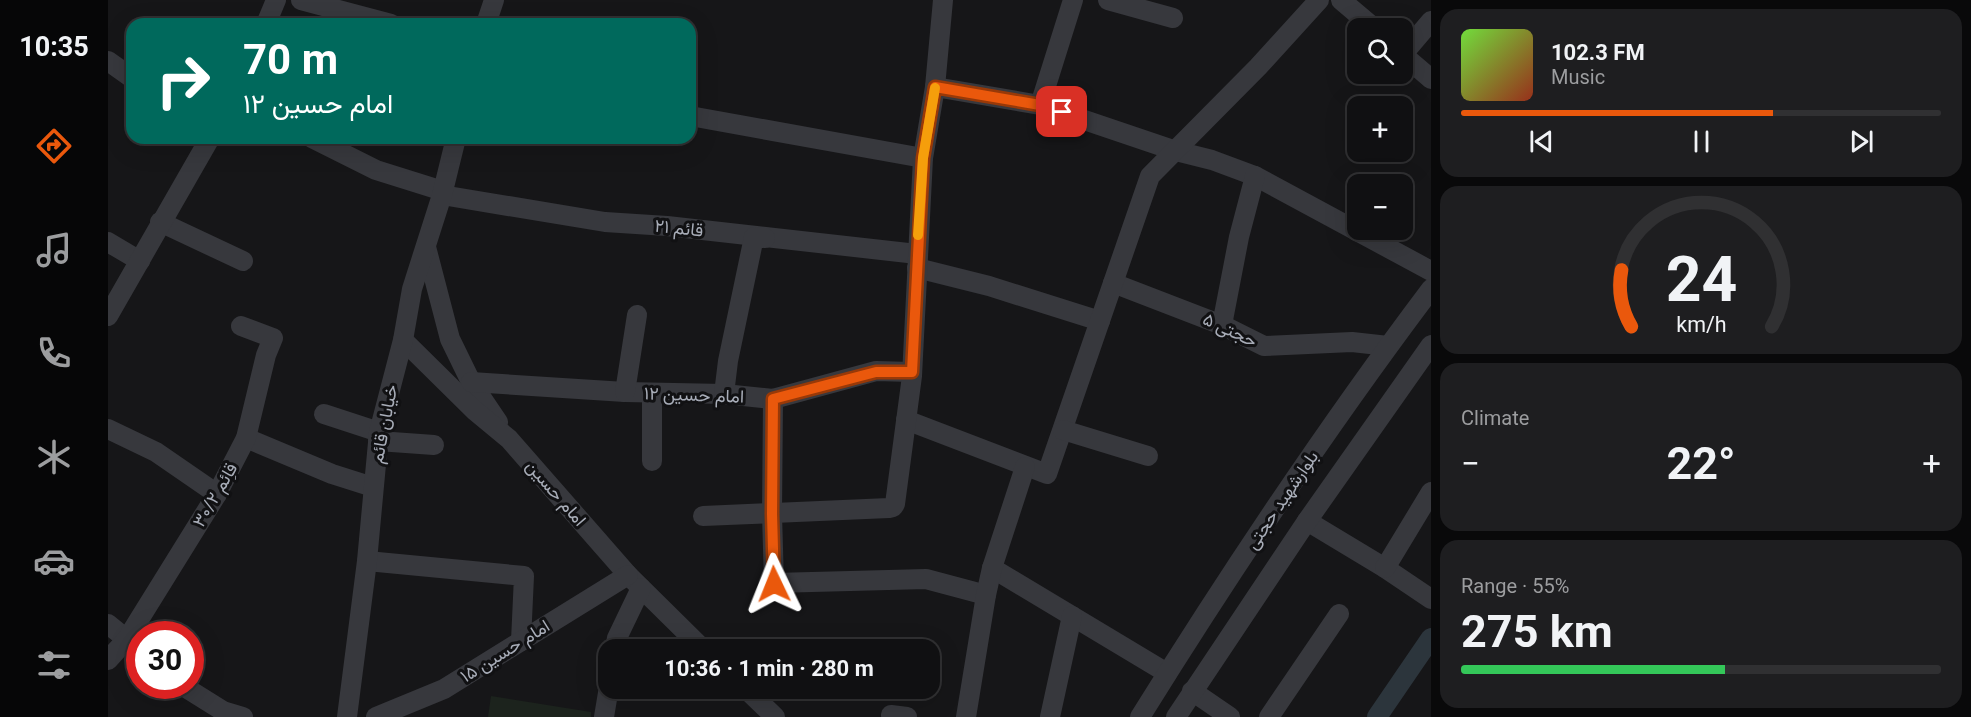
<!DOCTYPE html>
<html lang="en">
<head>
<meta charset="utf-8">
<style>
  body { margin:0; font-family:Roboto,Vazirmatn,sans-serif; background:#1e1e20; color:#f1f3f6; height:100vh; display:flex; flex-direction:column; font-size:22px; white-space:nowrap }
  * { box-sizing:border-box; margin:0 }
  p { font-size:20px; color:#9c9d9f }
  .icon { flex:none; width:33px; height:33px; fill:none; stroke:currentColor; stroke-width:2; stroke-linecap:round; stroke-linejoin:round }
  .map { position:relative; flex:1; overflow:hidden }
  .side { display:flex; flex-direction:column; gap:9px; padding:9px; background:#09090a; width:540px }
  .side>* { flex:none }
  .guide { position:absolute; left:18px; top:18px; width:570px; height:126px; border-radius:18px; box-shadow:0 6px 24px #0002,0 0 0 2px #303032; background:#00695c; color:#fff; overflow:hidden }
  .tools { position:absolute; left:1239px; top:18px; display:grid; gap:12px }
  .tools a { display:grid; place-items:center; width:66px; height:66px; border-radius:12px; background:#101012; box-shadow:0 6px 24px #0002,0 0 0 2px #303032; font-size:30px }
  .speed { position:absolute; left:18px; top:621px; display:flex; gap:12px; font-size:30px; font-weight:700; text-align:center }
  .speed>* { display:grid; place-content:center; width:78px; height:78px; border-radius:50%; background:#101012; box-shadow:0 6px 24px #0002,0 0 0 2px #303032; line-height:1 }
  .speed .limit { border:9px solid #d22; background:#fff; color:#111 }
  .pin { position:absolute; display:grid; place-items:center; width:51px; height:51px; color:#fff; margin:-26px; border-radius:12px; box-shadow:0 3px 9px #0006 }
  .me { position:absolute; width:66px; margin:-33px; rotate:358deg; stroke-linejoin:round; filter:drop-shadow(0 0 4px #0008) }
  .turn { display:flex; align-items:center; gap:21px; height:126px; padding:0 18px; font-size:27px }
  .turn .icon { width:78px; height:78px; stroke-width:2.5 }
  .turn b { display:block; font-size:42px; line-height:51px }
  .big { font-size:45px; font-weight:700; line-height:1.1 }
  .side .tile { flex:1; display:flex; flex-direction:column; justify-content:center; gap:9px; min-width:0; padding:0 21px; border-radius:18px; background:#1e1e20 }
  .side .dial { align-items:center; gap:0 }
  .dial svg { height:156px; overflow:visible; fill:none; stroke:#303032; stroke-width:7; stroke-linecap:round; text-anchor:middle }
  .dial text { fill:#f1f3f6; stroke:none }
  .song { display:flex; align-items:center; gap:18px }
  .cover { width:72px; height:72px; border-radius:9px; background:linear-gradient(135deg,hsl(100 70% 55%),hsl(10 70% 35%)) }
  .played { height:6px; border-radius:3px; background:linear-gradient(90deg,#ea580c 65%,#303032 65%) }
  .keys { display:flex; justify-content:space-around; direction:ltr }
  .heat { display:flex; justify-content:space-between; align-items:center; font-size:33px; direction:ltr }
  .charge { height:9px; border-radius:4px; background:linear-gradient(90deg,#34c759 55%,#303032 0) }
  .trip { position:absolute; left:490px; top:639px; width:342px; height:60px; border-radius:18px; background:#101012; box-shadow:0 6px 24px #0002,0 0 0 2px #303032; font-weight:700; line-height:60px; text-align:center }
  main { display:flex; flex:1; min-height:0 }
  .dock { display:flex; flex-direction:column; width:108px; justify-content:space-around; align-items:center; background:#060607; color:#9c9d9f }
  .dock .icon { width:42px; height:42px }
  .dock .current { color:#ea580c }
  .dock b { font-size:27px; color:#f1f3f6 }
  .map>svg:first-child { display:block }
  .green { fill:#1c231d }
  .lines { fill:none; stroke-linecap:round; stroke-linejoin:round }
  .canal { stroke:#2c353c; stroke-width:20 }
  .minor { stroke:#37383d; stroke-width:20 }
  .route-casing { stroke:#983908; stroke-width:15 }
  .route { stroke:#ea580c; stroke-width:10 }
  .slow { stroke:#f59e0b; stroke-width:10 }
  .labels { text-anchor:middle; stroke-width:6; stroke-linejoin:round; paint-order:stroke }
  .street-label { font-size:18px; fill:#a8adb8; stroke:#111113 }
</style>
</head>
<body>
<main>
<nav class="dock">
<b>10:35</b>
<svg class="icon current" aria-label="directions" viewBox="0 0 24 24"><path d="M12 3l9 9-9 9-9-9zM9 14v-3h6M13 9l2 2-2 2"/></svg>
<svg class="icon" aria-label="music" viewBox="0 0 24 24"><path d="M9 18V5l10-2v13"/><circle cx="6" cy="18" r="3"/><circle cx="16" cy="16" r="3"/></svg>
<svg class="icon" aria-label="phone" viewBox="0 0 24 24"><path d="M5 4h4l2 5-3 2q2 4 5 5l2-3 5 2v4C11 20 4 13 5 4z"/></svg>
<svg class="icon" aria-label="climate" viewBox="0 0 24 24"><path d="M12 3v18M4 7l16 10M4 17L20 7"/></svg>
<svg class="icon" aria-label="car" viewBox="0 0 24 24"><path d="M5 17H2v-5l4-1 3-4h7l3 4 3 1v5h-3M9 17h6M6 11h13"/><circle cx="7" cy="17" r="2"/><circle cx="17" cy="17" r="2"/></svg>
<svg class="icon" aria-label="filters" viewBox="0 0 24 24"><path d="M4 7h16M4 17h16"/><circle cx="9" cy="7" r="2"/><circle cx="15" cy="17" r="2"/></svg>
</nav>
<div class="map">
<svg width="1323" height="717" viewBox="0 0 1323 717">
  <rect width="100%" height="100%" fill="#161618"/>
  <polygon class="green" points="383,696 483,712 483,717 380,717"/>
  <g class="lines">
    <polyline class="canal" points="1269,717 1323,638"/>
    <g class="minor">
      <polyline points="193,0 283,24"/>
      <polyline points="1000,0 1065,18"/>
      <polyline points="1233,0 1266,28"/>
      <polyline points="158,24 168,0"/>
      <polyline points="378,24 386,0"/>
      <polyline points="1294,54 1323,79"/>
      <polyline points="1295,54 1323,21"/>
      <polyline points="0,61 24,78"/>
      <polyline points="827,87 932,105 1068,151 1104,160 1147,176 1323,271"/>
      <polyline points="932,105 965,0"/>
      <polyline points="582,116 815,158"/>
      <polyline points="204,138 268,170 335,191"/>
      <polyline points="334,195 497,222 559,226 809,254"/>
      <polyline points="52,222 135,261"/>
      <polyline points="0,242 32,261"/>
      <polyline points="318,247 342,339 363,382 390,422"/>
      <polyline points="809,268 881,286 992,321"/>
      <polyline points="1005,283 1114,325 1156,346 1244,342 1280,346"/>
      <polyline points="0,316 102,138"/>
      <polyline points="1114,325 1131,237 1147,176"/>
      <polyline points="295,340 366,410 401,439 520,575 596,650"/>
      <polyline points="363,382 517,392 616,394 665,399 768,371 804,372"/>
      <polyline points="517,392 529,315"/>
      <polyline points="616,394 620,361 646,237 657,238"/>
      <polyline points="665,399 664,514 666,583 818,579 878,595"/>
      <polyline points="216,414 271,432"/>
      <polyline points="798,420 939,474 1042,176 1150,67 1211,0"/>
      <polyline points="0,429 48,452 109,494"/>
      <polyline points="955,430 1040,456"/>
      <polyline points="138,438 224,474 265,487"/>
      <polyline points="270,441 326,445"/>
      <polyline points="544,461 544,393"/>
      <polyline points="595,516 781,508 785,507 787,504 804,376 815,158 827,87 835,0"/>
      <polyline points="1199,521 1277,568 1323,599"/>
      <polyline points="259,561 416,576 413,641"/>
      <polyline points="884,568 1059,673"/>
      <polyline points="1277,568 1323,492"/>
      <polyline points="0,624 32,650"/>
      <polyline points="507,650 509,638 533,588"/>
      <polyline points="0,660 19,639 109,494 138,438 158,355 165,338 133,326"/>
      <polyline points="75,686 115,711 135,717"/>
      <polyline points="637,688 667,717"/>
      <polyline points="1084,691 1122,717"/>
      <polyline points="783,715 799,717"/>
      <polyline points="239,717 259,561 271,432 295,340 304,289 334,195 348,138"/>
      <polyline points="268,717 336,689 520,575"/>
      <polyline points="496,717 501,687"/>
      <polyline points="858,717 878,595 884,568 917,467"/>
      <polyline points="942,717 964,616"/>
      <path d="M1032,717C1123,571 1219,427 1323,289"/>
      <polyline points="1068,717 1199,521 1323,345"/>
      <polyline points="1161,717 1231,614"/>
    </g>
  </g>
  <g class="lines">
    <defs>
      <polyline id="route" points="666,584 664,514 665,399 768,372 804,372 815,158 827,87 932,105 954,112"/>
    </defs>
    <use href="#route" class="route-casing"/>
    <use href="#route" class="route"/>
    <polyline class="slow" points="810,235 815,158 827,88"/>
  </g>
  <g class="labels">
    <g class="street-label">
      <text transform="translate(571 228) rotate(6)" y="6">قائم ۲۱</text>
      <text transform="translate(1122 330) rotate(25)" y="6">حجتی ۵</text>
      <text transform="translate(586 395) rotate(2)" y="6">امام حسین ۱۲</text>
      <text transform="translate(276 424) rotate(-79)" y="6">خیابان قائم</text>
      <text transform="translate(448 493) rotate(49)" y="6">امام حسین</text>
      <text transform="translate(107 495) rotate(-60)" y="6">قاِئم ۳۰/۲</text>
      <text transform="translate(1174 500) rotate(-56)" y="6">بلوارشهید حجتی</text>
      <text transform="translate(397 651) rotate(-32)" y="6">امام حسین ۱۵</text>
    </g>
  </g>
</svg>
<div class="tools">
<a><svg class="icon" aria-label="search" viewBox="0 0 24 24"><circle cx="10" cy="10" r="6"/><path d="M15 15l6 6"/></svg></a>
<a>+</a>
<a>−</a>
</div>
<div class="speed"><div class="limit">30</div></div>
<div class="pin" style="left:954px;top:112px;background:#d93025"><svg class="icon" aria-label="arrive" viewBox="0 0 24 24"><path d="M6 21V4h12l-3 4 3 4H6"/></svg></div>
<svg class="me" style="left:666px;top:584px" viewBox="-20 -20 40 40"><path d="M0-17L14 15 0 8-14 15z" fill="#ea580c" stroke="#fff" stroke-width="4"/></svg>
<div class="trip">10:36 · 1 min · 280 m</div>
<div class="guide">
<div class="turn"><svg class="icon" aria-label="right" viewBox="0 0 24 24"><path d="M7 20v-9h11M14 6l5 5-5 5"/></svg><div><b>70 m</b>امام حسین ۱۲</div></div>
</div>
</div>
<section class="side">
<div class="tile">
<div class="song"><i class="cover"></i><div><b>102.3 FM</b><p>Music</p></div></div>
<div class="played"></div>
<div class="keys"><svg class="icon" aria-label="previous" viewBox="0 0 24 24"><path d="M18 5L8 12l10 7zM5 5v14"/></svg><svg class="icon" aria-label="pause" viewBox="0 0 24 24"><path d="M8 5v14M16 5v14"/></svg><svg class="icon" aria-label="next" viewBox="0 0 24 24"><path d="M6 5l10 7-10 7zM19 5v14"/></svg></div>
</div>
<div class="tile dial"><svg viewBox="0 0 100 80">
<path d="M14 69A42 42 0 1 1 86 69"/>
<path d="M14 69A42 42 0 0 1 9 40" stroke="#ea580c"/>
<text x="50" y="56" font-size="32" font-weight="700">24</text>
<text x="50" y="72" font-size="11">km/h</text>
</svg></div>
<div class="tile"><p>Climate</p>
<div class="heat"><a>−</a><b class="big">22°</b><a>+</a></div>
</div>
<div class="tile"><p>Range · 55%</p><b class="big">275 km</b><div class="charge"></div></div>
</section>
</main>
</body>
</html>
